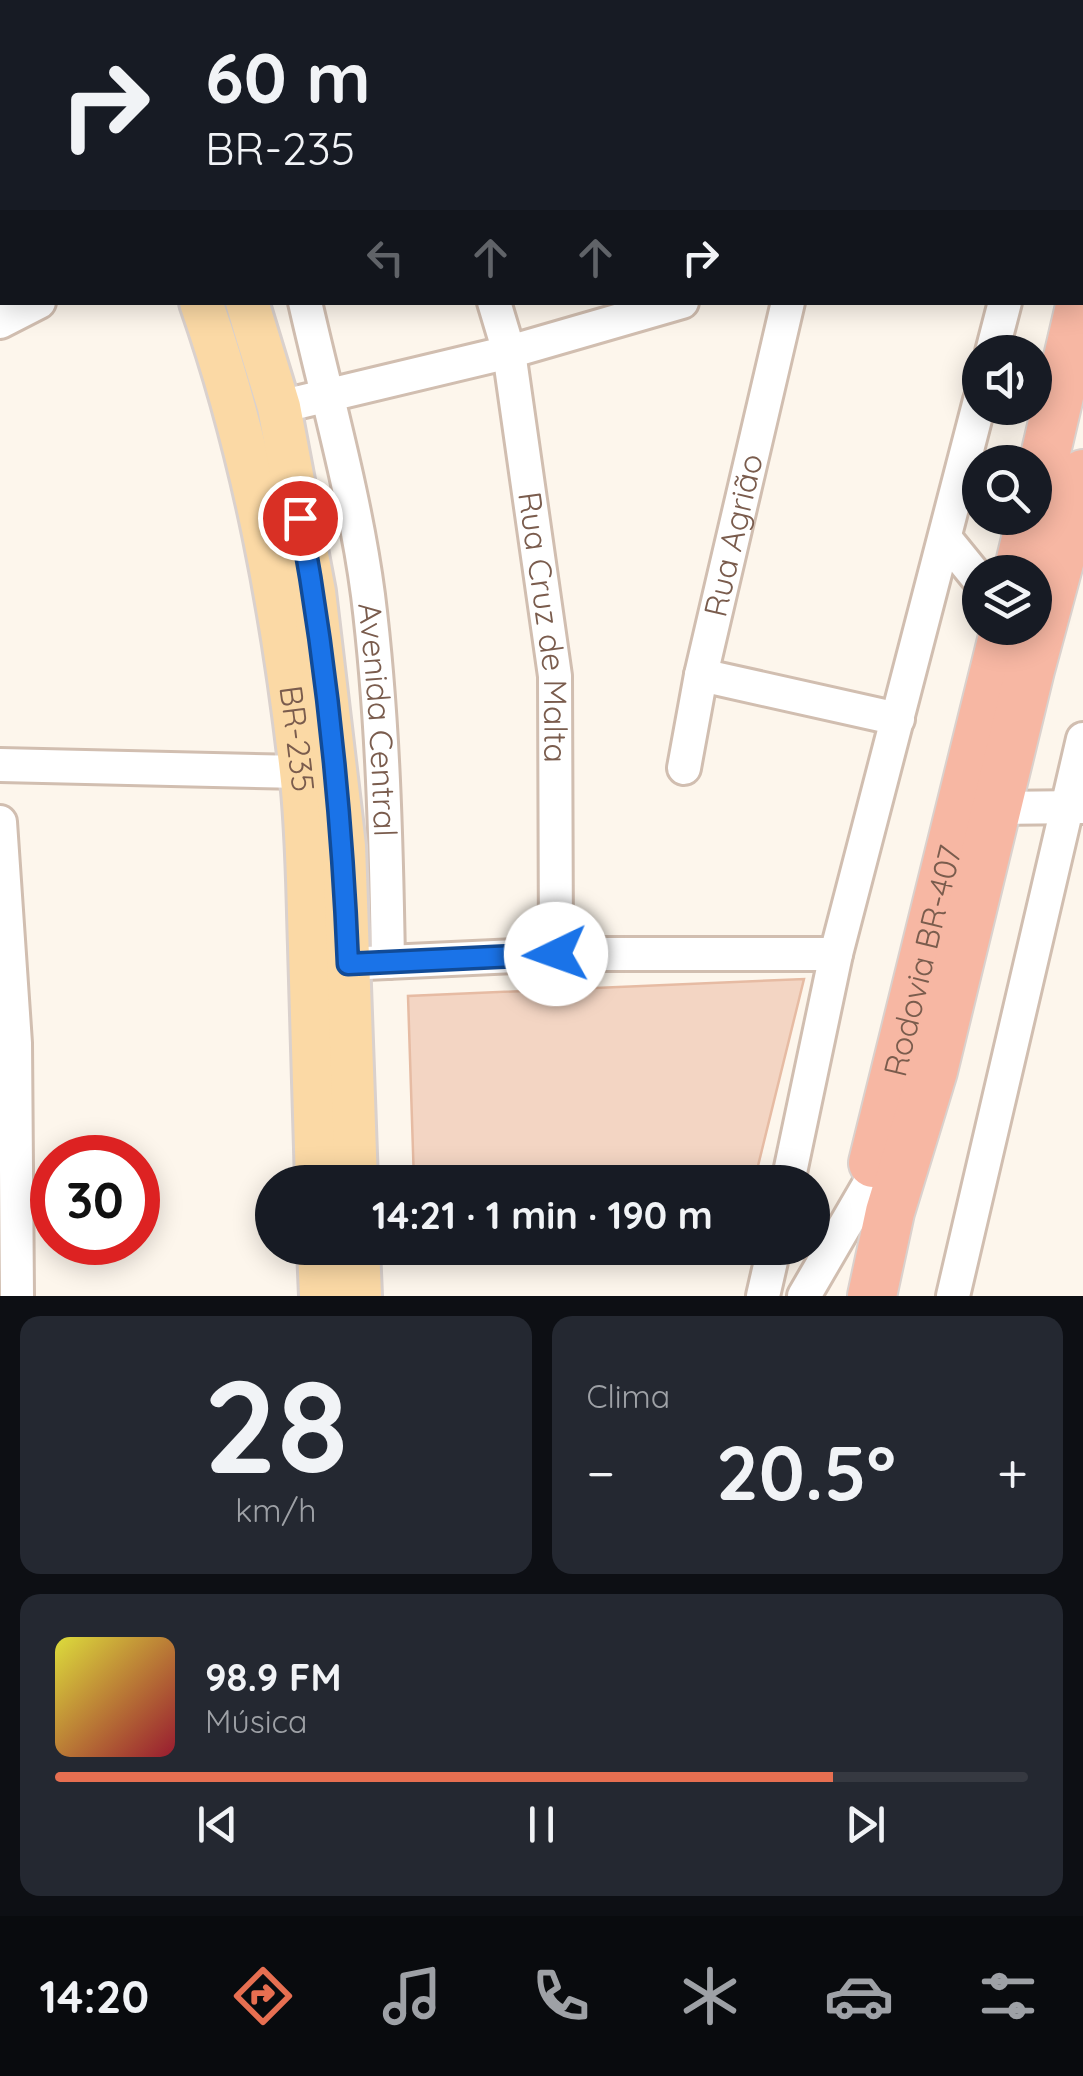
<!DOCTYPE html>
<html lang="pt">
<head>
<meta charset="utf-8">
<style>
  body { margin:0; font-family:Quicksand,sans-serif; background:#242831; color:#f1f3f6; height:100vh; display:flex; flex-direction:column; font-size:38px; white-space:nowrap }
  * { box-sizing:border-box; margin:0 }
  p { font-size:32px; color:#9ea1a6 }
  .icon { flex:none; width:55px; height:55px; fill:none; stroke:currentColor; stroke-width:2; stroke-linecap:round; stroke-linejoin:round }
  .map { position:relative; height:1296px; overflow:hidden }
  .panel { display:flex; flex-direction:column; gap:20px; padding:20px; background:#0d0f14; flex:1 }
  .panel>* { flex:none }
  .banner { position:absolute; left:0px; top:0px; width:1085px; height:305px; box-shadow:0 5px 25px #0003; background:#171b24; color:#f1f3f6; overflow:hidden }
  .fabs { position:absolute; left:962px; top:335px; display:grid; gap:20px }
  .fabs a { display:grid; place-items:center; width:90px; height:90px; border-radius:50%; background:#171b24; box-shadow:0 5px 25px #0003; font-size:50px }
  .speed { position:absolute; left:30px; top:1135px; display:flex; gap:20px; font-size:50px; font-weight:700; text-align:center }
  .speed>* { display:grid; place-content:center; width:130px; height:130px; border-radius:50%; background:#171b24; box-shadow:0 5px 25px #0003; line-height:1 }
  .speed .limit { border:15px solid #d22; background:#fff; color:#111 }
  .pin { position:absolute; display:grid; place-items:center; width:85px; height:85px; color:#fff; margin:-42px; border:5px solid #fff; border-radius:50%; box-shadow:0 2px 10px #0007 }
  .me { position:absolute; width:110px; margin:-55px; rotate:267deg; stroke-linejoin:round; filter:drop-shadow(0 0 8px #0008) }
  .turn { display:flex; align-items:center; gap:35px; height:210px; padding:0 40px; font-size:45px }
  .turn .icon { width:130px; height:130px; stroke-width:2.5 }
  .turn b { display:block; font-size:70px; line-height:85px }
  .lanes { display:flex; align-items:center; height:95px; padding:0 40px; background:#0003; justify-content:center; gap:50px; direction:ltr }
  .lanes .off { opacity:.35 }
  .big { font-size:75px; font-weight:800; line-height:1.1 }
  .panel .card { flex:1; display:flex; flex-direction:column; justify-content:center; gap:15px; min-width:0; padding:0 35px; border-radius:20px; background:#242831 }
  .panel .dial { align-items:center; gap:0 }
  .dial b { font-size:130px; line-height:1 }
  .song { display:flex; align-items:center; gap:30px }
  .cover { width:120px; height:120px; border-radius:15px; background:linear-gradient(135deg,hsl(60 70% 55%),hsl(350 70% 35%)) }
  .played { height:10px; border-radius:5px; background:linear-gradient(90deg,#e76f51 80%,#363941 80%) }
  .keys { display:flex; justify-content:space-around; direction:ltr }
  .heat { display:flex; justify-content:space-between; align-items:center; font-size:55px; direction:ltr }
  .panel .tiles { flex:1; display:grid; gap:20px; grid-template-columns:1fr 1fr }
  .card:last-child { grid-column:span 2 }
  .trip { position:absolute; left:255px; top:1165px; width:575px; height:100px; border-radius:50px; background:#171b24; box-shadow:0 5px 25px #0003; font-weight:800; line-height:100px; text-align:center }
  .dock { display:flex; height:160px; justify-content:space-around; align-items:center; background:#090b0e; color:#9ea1a6 }
  .dock .icon { width:70px; height:70px }
  .dock .selected { color:#e76f51 }
  .dock b { font-size:45px; color:#f1f3f6 }
  .map>svg:first-child { display:block }
  .building { fill:#f3d5c3; stroke:#e6bba3; stroke-width:2.5 }
  .lines { fill:none; stroke-linecap:round; stroke-linejoin:round }
  .minor-casing { stroke:#d1beb0; stroke-width:38 }
  .major-casing { stroke:#dad1cd; stroke-width:48 }
  .highway-casing { stroke:#dad1cd; stroke-width:52 }
  .minor { stroke:#fff; stroke-width:32 }
  .major { stroke:#fbd9a5; stroke-width:42 }
  .highway { stroke:#f7b7a3; stroke-width:48 }
  .route-casing { stroke:#114b97; stroke-width:25 }
  .route { stroke:#1a73e8; stroke-width:18 }
  .labels { text-anchor:middle; stroke-width:8; stroke-linejoin:round; paint-order:stroke }
  .street-label { font-size:32px; fill:#7a5c4d; stroke:#fffaf3 }
</style>
</head>
<body>
<div class="map">
<svg width="1083" height="1296" viewBox="0 0 1083 1296">
  <rect width="100%" height="100%" fill="#fdf6ec"/>
  <polygon class="building" points="804,979 754,1182 414,1182 408,996"/>
  <g class="lines">
    <defs>
      <g id="minor">
        <polyline points="182,0 183,2"/>
        <polyline points="386,0 387,2"/>
        <polyline points="581,0 583,2"/>
        <polyline points="845,0 847,2"/>
        <polyline points="1076,2 1077,0"/>
        <polyline points="0,52 2,51"/>
        <path id="s1" d="M305,302C327,399 355,496 368,595C383,716 386,840 388,962"/>
        <path id="s2" d="M494,302L509,352L555,676L556,954"/>
        <polyline points="0,322 39,302"/>
        <polyline points="992,352 1005,302"/>
        <polyline points="279,407 509,352 682,302"/>
        <polyline points="945,538 980,581"/>
        <polyline points="701,675 898,719"/>
        <polyline points="0,765 301,772"/>
        <path id="s3" d="M684,768L701,675L788,302"/>
        <polyline points="997,808 1083,807"/>
        <polyline points="0,822 15,1043 17,1296"/>
        <polyline points="366,963 556,954 836,954"/>
        <polyline points="788,1182 836,954 980,400"/>
        <polyline points="763,1296 774,1248"/>
        <polyline points="804,1296 868,1186"/>
        <polyline points="953,1296 1083,739"/>
      </g>
      <g id="major">
        <polyline points="80,0 81,2"/>
        <polyline points="121,0 122,2"/>
        <path id="s4" d="M201,302C254,454 283,612 301,771C308,829 308,888 310,946C312,1025 315,1104 317,1182"/>
        <polyline points="247,302 279,407 314,592 344,846 356,1182"/>
        <polyline points="319,1248 321,1296"/>
        <polyline points="358,1248 360,1296"/>
      </g>
      <g id="highway">
        <polyline points="1035,499 1081,302"/>
        <polyline points="1018,572 1031,518"/>
        <path id="s5" d="M873,1163L1005,628"/>
        <polyline points="872,1296 890,1212 933,1071 1030,670 1083,474"/>
      </g>
    </defs>
    <use href="#minor" class="minor-casing"/>
    <use href="#major" class="major-casing"/>
    <use href="#highway" class="highway-casing"/>
    <use href="#minor" class="minor"/>
    <use href="#major" class="major"/>
    <use href="#highway" class="highway"/>
  </g>
  <g class="lines">
    <defs>
      <path id="route" d="M300,518C327,665 342,815 348,964L556,954"/>
    </defs>
    <use href="#route" class="route-casing"/>
    <use href="#route" class="route"/>
  </g>
  <g class="labels">
    <g class="street-label">
      <text dy="11" stroke="none"><textPath href="#s3" startOffset="238">Rua Agrião</textPath></text>
      <text dy="11" stroke="none"><textPath href="#s2" startOffset="330">Rua Cruz de Malta</textPath></text>
      <text dy="11" stroke="none"><textPath href="#s1" startOffset="425">Avenida Central</textPath></text>
      <text dy="11" stroke="none"><textPath href="#s4" startOffset="448">BR-235</textPath></text>
      <text dy="11" stroke="none"><textPath href="#s5" startOffset="208">Rodovia BR-407</textPath></text>
    </g>
  </g>
</svg>
<div class="fabs">
<a><svg class="icon" aria-label="sound" viewBox="0 0 24 24"><path d="M4 9h4l5-4v14l-5-4H4zM17 9q2 3 0 6"/></svg></a>
<a><svg class="icon" aria-label="search" viewBox="0 0 24 24"><circle cx="10" cy="10" r="6"/><path d="M15 15l6 6"/></svg></a>
<a><svg class="icon" aria-label="layers" viewBox="0 0 24 24"><path d="M12 4l9 5-9 5-9-5zM3 14l9 5 9-5"/></svg></a>
</div>
<div class="speed"><div class="limit">30</div></div>
<div class="pin" style="left:300px;top:518px;background:#d93025"><svg class="icon" aria-label="arrive" viewBox="0 0 24 24"><path d="M6 21V4h12l-3 4 3 4H6"/></svg></div>
<svg class="me" style="left:556px;top:954px" viewBox="-20 -20 40 40"><circle r="19" fill="#fff"/><path d="M0-13L10 11 0 6-10 11z" fill="#1a73e8"/></svg>
<div class="trip">14:21 · 1 min · 190 m</div>
<div class="banner">
<div class="turn"><svg class="icon" aria-label="right" viewBox="0 0 24 24"><path d="M7 20v-9h11M14 6l5 5-5 5"/></svg><div><b>60 m</b>BR-235</div></div>
<div class="lanes"><svg class="icon off" aria-label="left" viewBox="0 0 24 24"><path d="M17 20v-9H6M10 6l-5 5 5 5"/></svg><svg class="icon off" aria-label="ahead" viewBox="0 0 24 24"><path d="M12 20V5M6 11l6-6 6 6"/></svg><svg class="icon off" aria-label="ahead" viewBox="0 0 24 24"><path d="M12 20V5M6 11l6-6 6 6"/></svg><svg class="icon" aria-label="right" viewBox="0 0 24 24"><path d="M7 20v-9h11M14 6l5 5-5 5"/></svg></div>
</div>
</div>
<section class="panel">
<div class="tiles">
<div class="card dial"><b>28</b><p>km/h</p></div>
<div class="card"><p>Clima</p>
<div class="heat"><a>−</a><b class="big">20.5°</b><a>+</a></div>
</div>
<div class="card">
<div class="song"><i class="cover"></i><div><b>98.9 FM</b><p>Música</p></div></div>
<div class="played"></div>
<div class="keys"><svg class="icon" aria-label="previous" viewBox="0 0 24 24"><path d="M18 5L8 12l10 7zM5 5v14"/></svg><svg class="icon" aria-label="pause" viewBox="0 0 24 24"><path d="M8 5v14M16 5v14"/></svg><svg class="icon" aria-label="next" viewBox="0 0 24 24"><path d="M6 5l10 7-10 7zM19 5v14"/></svg></div>
</div>
</div>
</section>
<nav class="dock">
<b>14:20</b>
<svg class="icon selected" aria-label="directions" viewBox="0 0 24 24"><path d="M12 3l9 9-9 9-9-9zM9 14v-3h6M13 9l2 2-2 2"/></svg>
<svg class="icon" aria-label="music" viewBox="0 0 24 24"><path d="M9 18V5l10-2v13"/><circle cx="6" cy="18" r="3"/><circle cx="16" cy="16" r="3"/></svg>
<svg class="icon" aria-label="phone" viewBox="0 0 24 24"><path d="M5 4h4l2 5-3 2q2 4 5 5l2-3 5 2v4C11 20 4 13 5 4z"/></svg>
<svg class="icon" aria-label="climate" viewBox="0 0 24 24"><path d="M12 3v18M4 7l16 10M4 17L20 7"/></svg>
<svg class="icon" aria-label="car" viewBox="0 0 24 24"><path d="M5 17H2v-5l4-1 3-4h7l3 4 3 1v5h-3M9 17h6M6 11h13"/><circle cx="7" cy="17" r="2"/><circle cx="17" cy="17" r="2"/></svg>
<svg class="icon" aria-label="filters" viewBox="0 0 24 24"><path d="M4 7h16M4 17h16"/><circle cx="9" cy="7" r="2"/><circle cx="15" cy="17" r="2"/></svg>
</nav>
</body>
</html>
